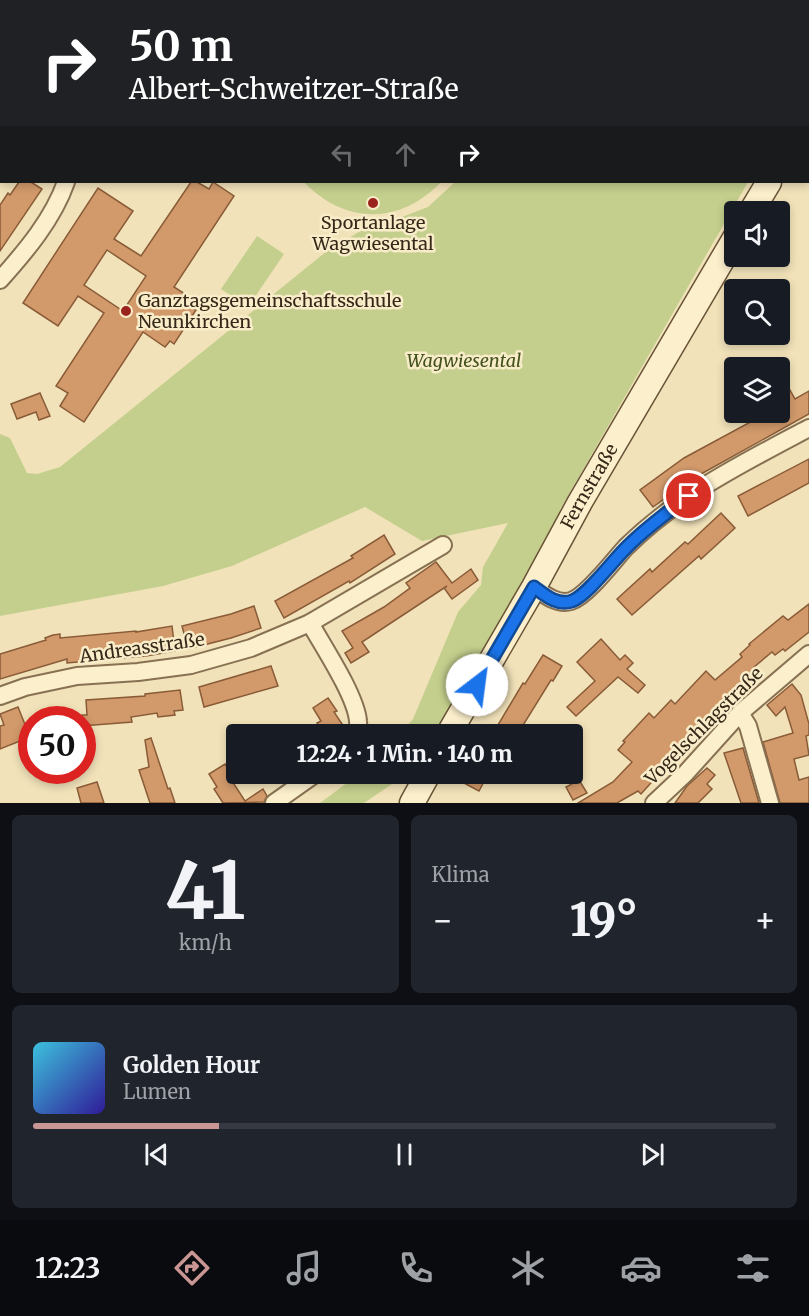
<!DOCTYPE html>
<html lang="de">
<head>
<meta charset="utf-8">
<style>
  body { margin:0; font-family:Merriweather,serif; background:#20242c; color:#f1f3f6; height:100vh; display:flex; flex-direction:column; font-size:22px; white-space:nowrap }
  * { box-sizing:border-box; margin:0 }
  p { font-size:20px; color:#9ea1a6 }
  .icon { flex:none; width:33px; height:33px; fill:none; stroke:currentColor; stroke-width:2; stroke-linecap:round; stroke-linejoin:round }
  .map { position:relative; height:803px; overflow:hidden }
  .side { display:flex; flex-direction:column; gap:12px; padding:12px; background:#0d0f14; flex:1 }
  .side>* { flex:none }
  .hud { position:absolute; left:0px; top:0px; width:810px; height:183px; box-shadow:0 3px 9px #0003; background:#202124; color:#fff; overflow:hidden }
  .buttons { position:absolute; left:724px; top:201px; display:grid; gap:12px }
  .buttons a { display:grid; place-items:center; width:66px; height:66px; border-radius:6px; background:#171b24; box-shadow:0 3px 9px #0003; font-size:30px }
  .speed { position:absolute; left:18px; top:706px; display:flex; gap:12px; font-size:30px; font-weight:700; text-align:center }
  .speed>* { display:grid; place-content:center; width:78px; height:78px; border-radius:50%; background:#171b24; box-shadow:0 3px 9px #0003; line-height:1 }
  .speed .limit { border:9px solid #d22; background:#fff; color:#111 }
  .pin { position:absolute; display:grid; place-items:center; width:51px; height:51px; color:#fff; margin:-26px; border:3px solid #fff; border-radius:50%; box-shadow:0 2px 6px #0007 }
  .me { position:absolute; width:66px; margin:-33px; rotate:30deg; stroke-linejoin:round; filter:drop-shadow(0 0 4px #0008) }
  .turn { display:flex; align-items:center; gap:21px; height:126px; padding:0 30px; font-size:27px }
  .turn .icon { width:78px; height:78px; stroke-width:2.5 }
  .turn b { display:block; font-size:42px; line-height:51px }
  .lanes { display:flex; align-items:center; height:57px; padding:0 30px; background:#0003; justify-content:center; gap:30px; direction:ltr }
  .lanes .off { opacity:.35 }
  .big { font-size:45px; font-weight:800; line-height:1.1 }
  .side .card { flex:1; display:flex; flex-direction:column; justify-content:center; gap:9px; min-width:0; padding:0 21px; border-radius:9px; background:#20242c }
  .side .dial { align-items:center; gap:0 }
  .dial b { font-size:78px; line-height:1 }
  .song { display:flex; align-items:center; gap:18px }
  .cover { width:72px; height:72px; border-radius:9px; background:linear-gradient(135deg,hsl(190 70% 55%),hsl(250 70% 35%)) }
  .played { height:6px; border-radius:3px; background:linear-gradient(90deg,#ca9595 25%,#363941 25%) }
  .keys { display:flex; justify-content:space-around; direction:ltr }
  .heat { display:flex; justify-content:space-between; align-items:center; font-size:33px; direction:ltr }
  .side .tiles { flex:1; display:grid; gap:12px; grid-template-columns:1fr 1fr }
  .card:last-child { grid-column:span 2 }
  .trip { position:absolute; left:226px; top:724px; width:357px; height:60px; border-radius:6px; background:#171b24; box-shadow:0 3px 9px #0003; font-weight:800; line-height:60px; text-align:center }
  .dock { display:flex; height:96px; justify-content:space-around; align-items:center; background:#090b0e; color:#9ea1a6 }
  .dock .icon { width:42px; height:42px }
  .dock .on { color:#ca9595 }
  .dock b { font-size:27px; color:#f1f3f6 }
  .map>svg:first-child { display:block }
  .green { fill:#c4cf8d }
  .building { fill:#d29a6b; stroke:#895b37; stroke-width:1.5; fill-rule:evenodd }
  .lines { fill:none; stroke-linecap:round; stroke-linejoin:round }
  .service-casing { stroke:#887153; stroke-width:11 }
  .minor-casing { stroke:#887153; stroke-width:20 }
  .secondary-casing { stroke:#695236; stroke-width:27 }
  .service { stroke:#fbefcc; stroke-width:8 }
  .minor { stroke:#fbefcc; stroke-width:16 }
  .secondary { stroke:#fbefcc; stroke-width:24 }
  .route-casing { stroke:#114b97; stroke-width:15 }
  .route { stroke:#1a73e8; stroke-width:10 }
  .poi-dot { fill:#9b231e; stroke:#f8ecc9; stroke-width:2 }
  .labels { text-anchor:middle; stroke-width:5; stroke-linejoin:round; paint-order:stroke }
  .poi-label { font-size:18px; fill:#352819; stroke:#f8ecc9 }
  .park-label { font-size:18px; font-style:italic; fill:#44531e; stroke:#f8ecc9 }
  .street-label { font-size:18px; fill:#352819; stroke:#f8ecc9 }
</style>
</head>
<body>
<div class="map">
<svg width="809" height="803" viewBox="0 0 809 803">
  <rect width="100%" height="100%" fill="#f1e2b9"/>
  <g class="green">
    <polygon points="499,0 809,0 809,79 808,2 499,1"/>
    <path d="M304,182H441C400,225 345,225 304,182Z"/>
    <polygon points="455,182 748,182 561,508 556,521 437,735 399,735 413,719 458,612 481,585 483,567 508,523 422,541 365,507 232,566 163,586 0,616 0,434 10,438 27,473 37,474 60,467 327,251 369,226 397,219 428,207"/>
    <polygon points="257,236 284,254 248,307 221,289"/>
    <polygon points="359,774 407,774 364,803 320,803"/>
  </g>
  <g class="building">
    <polygon points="19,182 31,182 42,189 0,251 0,205 8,193 10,195"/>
    <path d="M191,182H197L209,189L213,182L234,196L174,287L196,301L192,308L196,310L174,344L170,341L165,347L143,332L84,422L60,406L68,393L56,386L104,313L78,296L58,326L23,303L98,188L133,211L114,239L141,256ZM107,250L146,276L123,311L84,285Z"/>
    <polygon points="780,372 795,399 809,391 809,414 692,479 653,507 640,490 684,458 769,412 780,412"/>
    <polygon points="40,393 50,416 39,420 36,412 17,419 11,404"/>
    <polygon points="809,459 809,483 748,516 738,496"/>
    <polygon points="721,513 735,528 701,559 699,556 632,615 617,599 650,569 652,572 685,542 688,544"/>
    <polygon points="384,535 395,554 350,583 349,581 284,618 275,601 353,558 351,556"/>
    <polygon points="436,562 452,583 471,569 478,580 452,599 444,588 447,586 362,642 369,652 351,663 345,653 353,648 342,631 384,607 410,588 406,583"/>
    <polygon points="809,604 809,632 785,651 783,649 775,655 772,652 754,667 757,671 745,681 747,684 733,697 731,694 641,794 638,791 617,803 578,803 613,782 632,762 618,750 625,742 623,741 649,713 654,718 671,700 675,704 706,671 715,680 742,657 740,654 750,645 749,644 783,616 788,620"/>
    <polygon points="254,606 261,628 231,638 188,649 182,626 231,614"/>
    <polygon points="172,626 175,651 146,656 67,663 67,659 0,679 0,654 46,640 45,638 53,635 60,634 60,638 136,631 136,632"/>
    <polygon points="601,639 620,660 625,655 633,663 627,669 645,685 638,693 618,677 576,716 567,707 595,681 577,662"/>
    <polygon points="543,655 562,666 553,681 551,680 517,735 492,735 523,683 525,684"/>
    <polygon points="271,666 278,686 204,707 199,687"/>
    <polygon points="792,684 801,695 809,724 809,735 806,736 809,755 794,759 799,780 809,777 809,803 780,803 763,742 793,733 785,707 776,716 767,705"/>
    <polygon points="180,690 183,710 174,711 175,715 158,717 157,713 131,717 132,722 82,726 82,715 87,715 86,700 145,696 145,694"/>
    <polygon points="328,698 337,711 334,712 342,724 340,726 346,735 325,735 317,723 321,721 313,708"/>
    <polygon points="18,707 30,737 0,749 0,726 4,725 0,714"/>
    <polygon points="151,738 168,789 170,788 175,803 150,803 139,770 149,767 145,740"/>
    <polygon points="743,748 759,803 741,803 724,753"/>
    <polygon points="225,764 233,777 230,778 245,801 263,789 267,796 264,802 223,803 214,789 217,787 209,774"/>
    <polygon points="707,768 715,775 707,784 712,789 698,803 675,803 687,786"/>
    <polygon points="447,774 488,774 479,791"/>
    <polygon points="579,780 587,793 573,800 566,787"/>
    <polygon points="97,782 104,803 81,803 77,788"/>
  </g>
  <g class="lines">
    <defs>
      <polyline id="service" points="146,2 147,0"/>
      <g id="minor">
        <polyline points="109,2 109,0"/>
        <path d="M0,280C26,251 53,219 66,182"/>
        <path d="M534,587C545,595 557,605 571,601C587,596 614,560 626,547C680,494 743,463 809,428"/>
        <path d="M310,623C323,646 356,696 358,721C359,726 357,730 356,735"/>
        <polyline points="0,696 25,687 77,676 138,672 191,665 251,648 310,623 443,545"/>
        <polyline points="740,713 748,726 770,803"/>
        <polyline points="274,803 315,774"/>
        <polyline points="654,803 685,774 740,713 809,654"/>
      </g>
      <g id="secondary">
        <polyline points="808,116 809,115"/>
        <polyline points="751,212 769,182"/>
        <path id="s1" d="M448,735L534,587L580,502L735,238"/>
        <polyline points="412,803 428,774"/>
      </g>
    </defs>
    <use href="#service" class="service-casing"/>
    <use href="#minor" class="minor-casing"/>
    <use href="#secondary" class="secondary-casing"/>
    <use href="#service" class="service"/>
    <use href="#minor" class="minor"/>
    <use href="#secondary" class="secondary"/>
  </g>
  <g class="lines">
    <defs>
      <path id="route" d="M477,685L534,587C545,595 557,606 572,601C588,595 614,559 628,546C647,527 668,512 689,496"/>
    </defs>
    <use href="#route" class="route-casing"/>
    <use href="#route" class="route"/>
  </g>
  <g class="poi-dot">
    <circle cx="373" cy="203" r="6"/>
    <circle cx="126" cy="311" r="6"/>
  </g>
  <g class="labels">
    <g class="poi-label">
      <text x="373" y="229">Sportanlage<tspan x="373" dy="21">Wagwiesental</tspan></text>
      <text x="138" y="307" text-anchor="start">Ganztagsgemeinschaftsschule<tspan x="138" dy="21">Neunkirchen</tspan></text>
    </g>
    <g class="park-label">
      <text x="464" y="367">Wagwiesental</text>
    </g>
    <g class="street-label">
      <text dy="6" stroke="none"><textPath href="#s1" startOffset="286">Fernstraße</textPath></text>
      <text transform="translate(142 648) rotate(-8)" y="6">Andreasstraße</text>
      <text transform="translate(704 726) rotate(-45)" y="6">Vogelschlagstraße</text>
    </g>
  </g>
</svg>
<div class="buttons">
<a><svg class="icon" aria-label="sound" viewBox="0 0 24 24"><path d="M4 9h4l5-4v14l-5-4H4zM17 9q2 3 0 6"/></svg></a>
<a><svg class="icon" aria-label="search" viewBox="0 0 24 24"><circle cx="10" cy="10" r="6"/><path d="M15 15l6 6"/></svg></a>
<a><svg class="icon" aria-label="layers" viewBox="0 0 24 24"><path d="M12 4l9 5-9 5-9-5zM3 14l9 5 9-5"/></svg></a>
</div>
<div class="speed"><div class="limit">50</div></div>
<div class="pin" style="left:689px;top:496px;background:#d93025"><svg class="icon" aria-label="arrive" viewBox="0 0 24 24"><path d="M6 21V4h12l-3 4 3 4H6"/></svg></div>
<svg class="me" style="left:477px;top:685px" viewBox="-20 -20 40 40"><circle r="19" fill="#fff"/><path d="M0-13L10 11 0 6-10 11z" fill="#1a73e8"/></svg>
<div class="trip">12:24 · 1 Min. · 140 m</div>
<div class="hud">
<div class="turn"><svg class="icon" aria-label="right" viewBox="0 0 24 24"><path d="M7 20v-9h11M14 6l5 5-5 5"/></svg><div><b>50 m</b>Albert-Schweitzer-Straße</div></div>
<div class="lanes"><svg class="icon off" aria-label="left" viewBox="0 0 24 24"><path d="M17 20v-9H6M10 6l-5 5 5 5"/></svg><svg class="icon off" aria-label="ahead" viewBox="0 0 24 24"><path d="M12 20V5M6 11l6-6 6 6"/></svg><svg class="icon" aria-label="right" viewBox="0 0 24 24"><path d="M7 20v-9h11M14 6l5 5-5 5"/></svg></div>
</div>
</div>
<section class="side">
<div class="tiles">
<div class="card dial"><b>41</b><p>km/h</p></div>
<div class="card"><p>Klima</p>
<div class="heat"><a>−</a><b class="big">19°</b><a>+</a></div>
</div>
<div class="card">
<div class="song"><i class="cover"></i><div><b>Golden Hour</b><p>Lumen</p></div></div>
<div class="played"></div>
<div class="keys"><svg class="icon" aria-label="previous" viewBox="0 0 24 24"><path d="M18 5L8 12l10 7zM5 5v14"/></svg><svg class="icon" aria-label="pause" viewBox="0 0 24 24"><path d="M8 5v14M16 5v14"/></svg><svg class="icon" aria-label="next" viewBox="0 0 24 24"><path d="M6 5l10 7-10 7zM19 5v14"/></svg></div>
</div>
</div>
</section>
<nav class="dock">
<b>12:23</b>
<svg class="icon on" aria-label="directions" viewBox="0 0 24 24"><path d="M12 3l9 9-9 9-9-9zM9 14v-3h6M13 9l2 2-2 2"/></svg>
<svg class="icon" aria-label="music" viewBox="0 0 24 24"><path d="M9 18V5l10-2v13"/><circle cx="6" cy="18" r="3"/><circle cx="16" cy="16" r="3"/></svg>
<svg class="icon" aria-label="phone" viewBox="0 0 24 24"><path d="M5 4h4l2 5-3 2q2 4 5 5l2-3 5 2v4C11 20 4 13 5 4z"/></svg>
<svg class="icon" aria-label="climate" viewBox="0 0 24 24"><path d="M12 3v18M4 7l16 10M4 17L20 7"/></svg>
<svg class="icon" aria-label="car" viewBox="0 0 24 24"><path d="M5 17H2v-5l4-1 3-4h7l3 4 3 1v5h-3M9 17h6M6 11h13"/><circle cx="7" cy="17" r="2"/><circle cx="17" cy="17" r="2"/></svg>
<svg class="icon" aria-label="filters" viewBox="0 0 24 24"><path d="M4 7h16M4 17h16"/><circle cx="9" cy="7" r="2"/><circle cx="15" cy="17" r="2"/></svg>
</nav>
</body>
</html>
